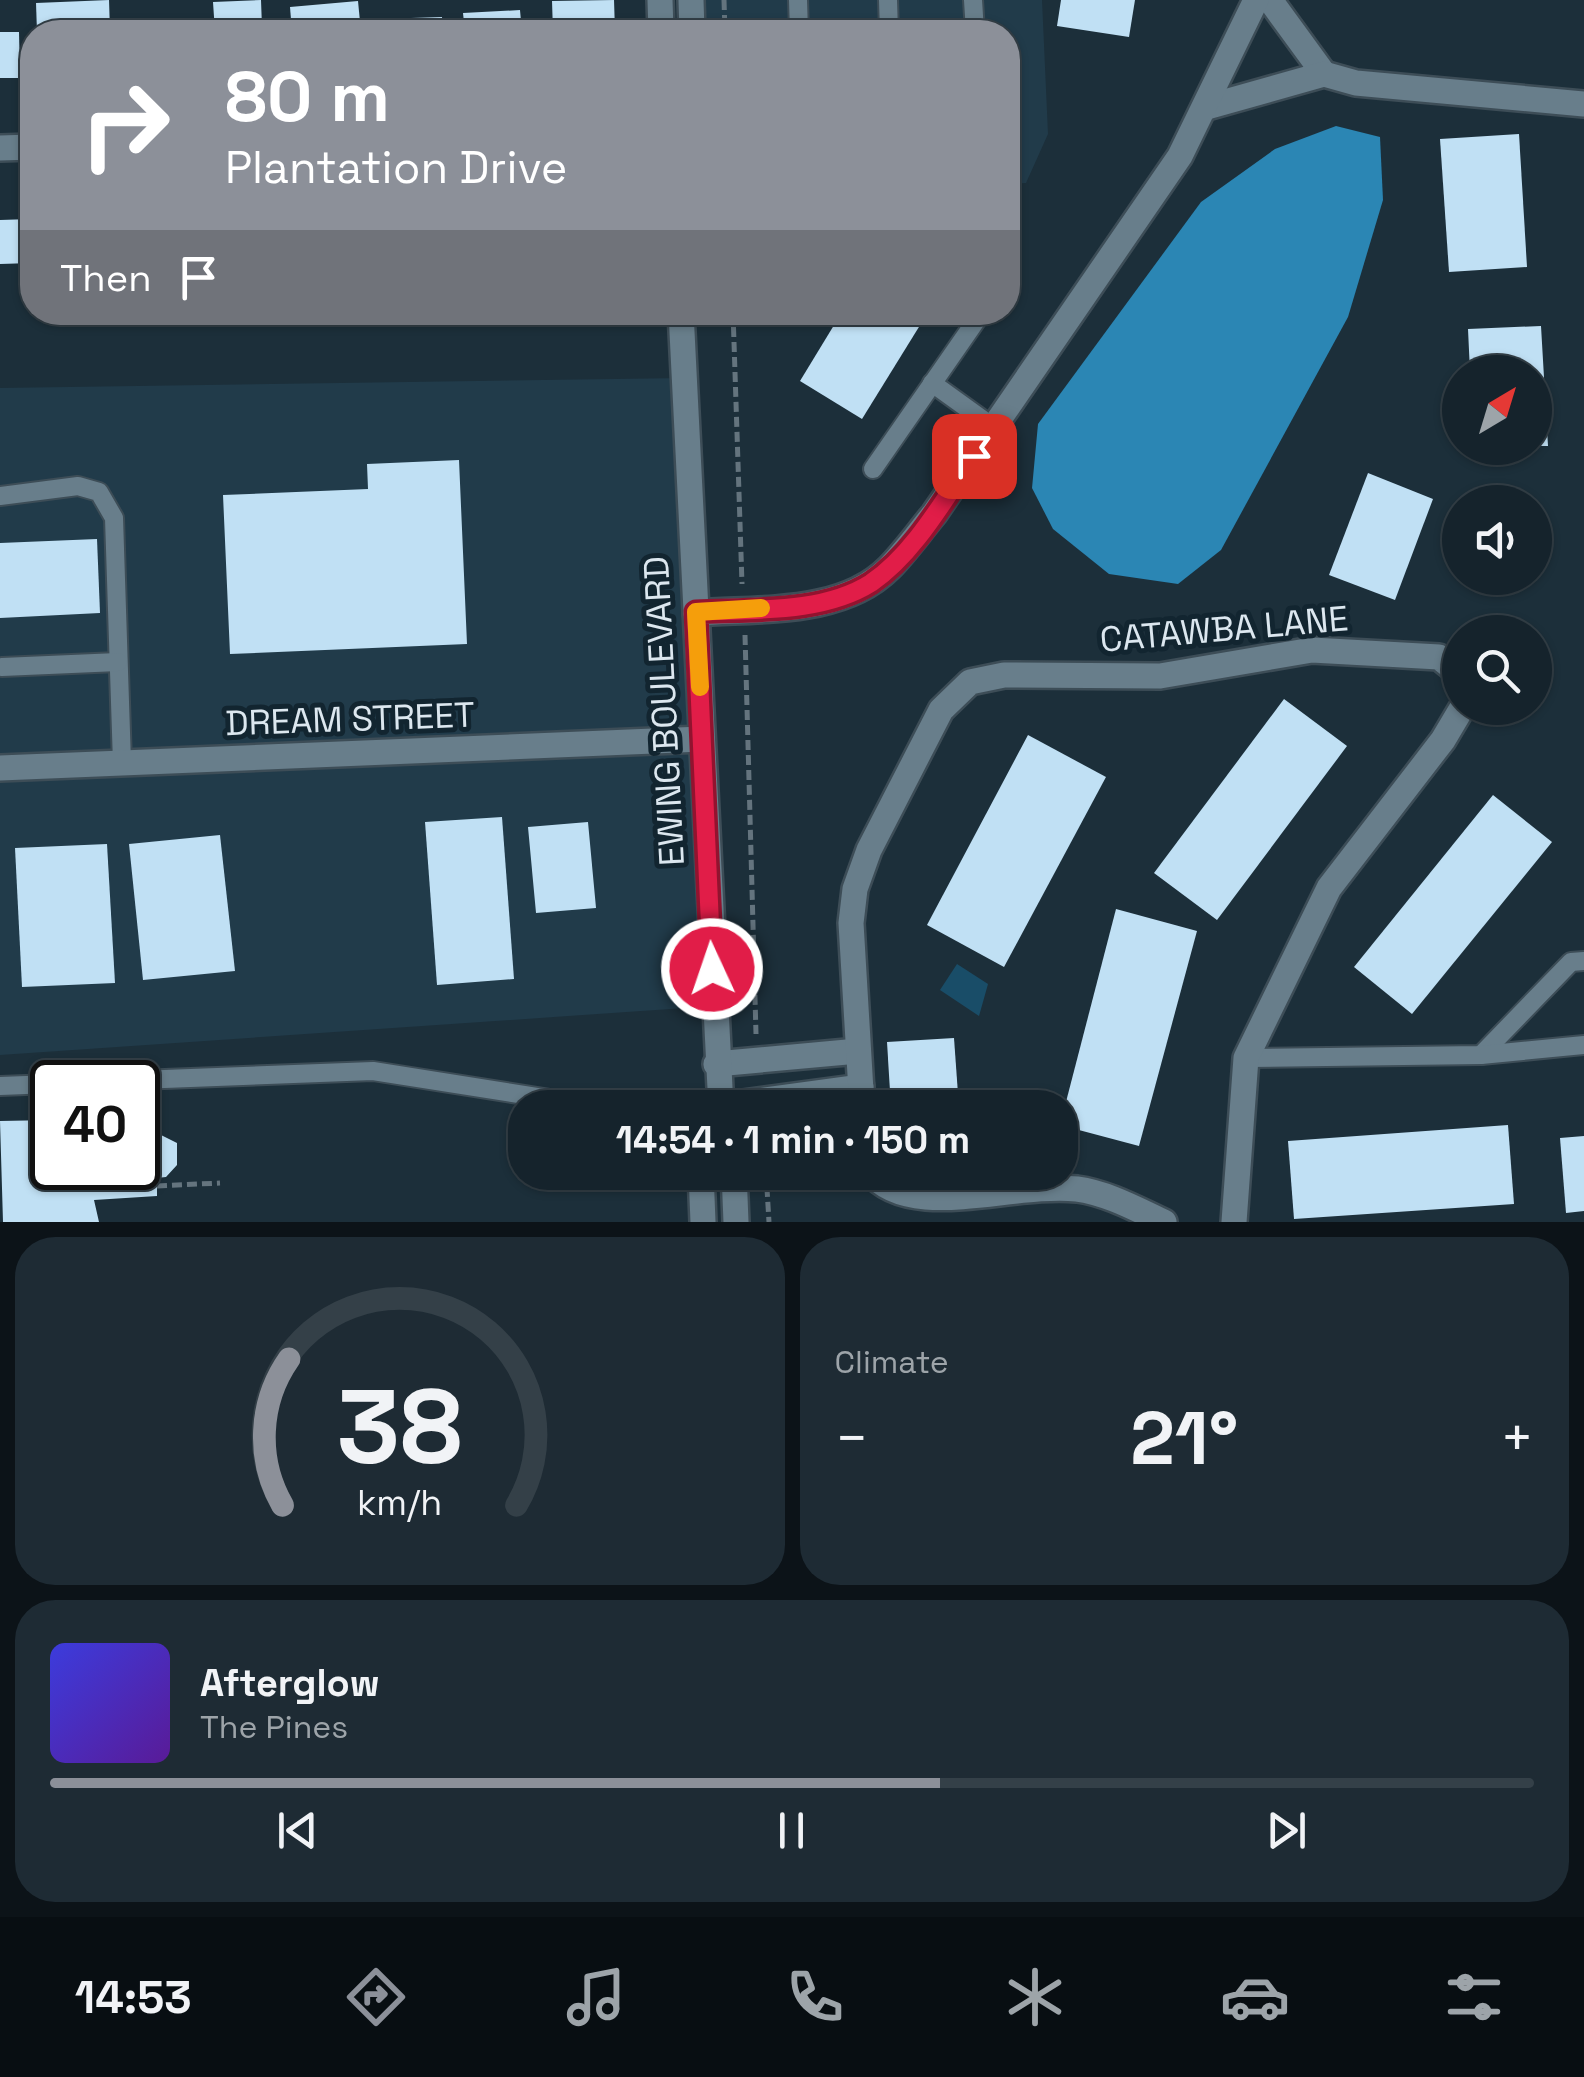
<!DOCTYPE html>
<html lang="en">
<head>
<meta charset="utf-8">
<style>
  body { margin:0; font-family:"Space Grotesk",sans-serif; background:#1e2b34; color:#f1f3f6; height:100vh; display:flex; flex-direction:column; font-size:38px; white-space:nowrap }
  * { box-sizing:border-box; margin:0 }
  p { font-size:32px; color:#9da4a9 }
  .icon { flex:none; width:55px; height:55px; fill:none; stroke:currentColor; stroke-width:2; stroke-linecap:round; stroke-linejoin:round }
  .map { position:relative; height:1222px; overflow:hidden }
  .sheet { display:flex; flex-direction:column; gap:15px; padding:15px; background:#0c1318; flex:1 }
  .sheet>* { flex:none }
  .hud { position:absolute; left:20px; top:20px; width:1000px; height:305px; border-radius:40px; box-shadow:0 2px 8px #0004,0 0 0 2px #344048; background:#8c9099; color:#fff; overflow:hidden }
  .needle { width:65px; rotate:38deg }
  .buttons { position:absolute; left:1442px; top:355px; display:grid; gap:20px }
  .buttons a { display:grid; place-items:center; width:110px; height:110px; border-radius:50%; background:#15232c; box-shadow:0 2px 8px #0004,0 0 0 2px #344048; font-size:50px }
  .speed { position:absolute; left:30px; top:1060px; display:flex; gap:20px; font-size:50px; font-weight:700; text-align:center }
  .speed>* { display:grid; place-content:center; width:130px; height:130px; border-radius:50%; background:#15232c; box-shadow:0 2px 8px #0004,0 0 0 2px #344048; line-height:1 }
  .speed .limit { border:5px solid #111; border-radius:15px; background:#fff; color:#111 }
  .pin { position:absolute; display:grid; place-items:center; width:85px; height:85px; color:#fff; margin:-42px; border-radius:20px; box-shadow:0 5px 15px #0006 }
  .me { position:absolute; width:110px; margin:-55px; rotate:357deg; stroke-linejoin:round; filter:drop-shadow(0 0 8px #0008) }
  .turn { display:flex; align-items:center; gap:35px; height:210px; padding:0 40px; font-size:45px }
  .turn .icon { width:130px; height:130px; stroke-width:2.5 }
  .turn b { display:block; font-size:70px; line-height:85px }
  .then { display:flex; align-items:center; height:95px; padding:0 40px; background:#0003; gap:20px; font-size:38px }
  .big { font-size:75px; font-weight:600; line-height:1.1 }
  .sheet .tile { flex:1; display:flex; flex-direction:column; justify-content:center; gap:15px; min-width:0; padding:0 35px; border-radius:40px; background:#1e2b34 }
  .sheet .dial { align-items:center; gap:0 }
  .dial svg { height:260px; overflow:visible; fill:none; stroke:#344048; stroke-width:7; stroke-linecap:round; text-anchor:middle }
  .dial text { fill:#f1f3f6; stroke:none }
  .song { display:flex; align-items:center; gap:30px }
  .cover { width:120px; height:120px; border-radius:15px; background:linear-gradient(135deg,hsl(240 70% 55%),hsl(270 70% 35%)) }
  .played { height:10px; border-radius:5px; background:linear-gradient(90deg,#8c9099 60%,#344048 60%) }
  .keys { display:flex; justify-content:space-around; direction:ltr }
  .heat { display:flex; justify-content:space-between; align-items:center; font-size:55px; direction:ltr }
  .sheet .tiles { flex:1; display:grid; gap:15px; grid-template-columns:1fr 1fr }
  .tile:last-child { grid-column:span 2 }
  .trip { position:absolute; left:508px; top:1090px; width:570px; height:100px; border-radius:40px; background:#15232c; box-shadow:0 2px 8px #0004,0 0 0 2px #344048; font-weight:600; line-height:100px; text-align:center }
  .menu { display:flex; height:160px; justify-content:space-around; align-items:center; background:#080e12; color:#9da4a9 }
  .menu .icon { width:70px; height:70px }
  .menu .current { color:#8c9099 }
  .menu b { font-size:45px; color:#f1f3f6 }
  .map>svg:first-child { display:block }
  .built { fill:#213b4a }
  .green { fill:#194d68 }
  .water { fill:#2b86b4 }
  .building { fill:#c0e0f4 }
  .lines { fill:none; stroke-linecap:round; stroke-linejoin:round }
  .lane-casing { stroke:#3d4d57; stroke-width:22 }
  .street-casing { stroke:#3d4d57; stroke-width:30 }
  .secondary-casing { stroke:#3d4d57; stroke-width:30 }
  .path { stroke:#64747e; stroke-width:5; stroke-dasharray:10 5; stroke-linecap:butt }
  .lane { stroke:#687e8b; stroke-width:18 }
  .street { stroke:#687e8b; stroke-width:25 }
  .secondary { stroke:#687e8b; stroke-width:25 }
  .route-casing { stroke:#92132f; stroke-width:25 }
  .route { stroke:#e11d48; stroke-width:18 }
  .slow { stroke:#f59e0b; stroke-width:18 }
  .labels { text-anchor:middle; stroke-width:10; stroke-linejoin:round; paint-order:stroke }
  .street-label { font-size:35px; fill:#dce7ef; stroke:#122530 }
</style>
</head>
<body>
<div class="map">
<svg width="1584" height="1222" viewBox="0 0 1584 1222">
  <rect width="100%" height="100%" fill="#1c2f3a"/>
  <g class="built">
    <polygon points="691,0 1042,0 1048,134 1026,183 1008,184 1008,32 692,32"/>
    <polygon points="685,378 714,1006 0,1055 0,388"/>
  </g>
  <polygon class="green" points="957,964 988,984 979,1016 940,990"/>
  <polygon class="water" points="1336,126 1380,137 1383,200 1348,317 1221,550 1178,584 1109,574 1053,529 1032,488 1038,424 1201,202 1275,149"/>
  <g class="building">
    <polygon points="109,0 110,32 37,32 36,3"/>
    <polygon points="261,0 262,27 278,26 279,32 215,32 213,2"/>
    <polygon points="614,0 615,32 553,32 552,1"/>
    <polygon points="1061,0 1135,0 1129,37 1057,26"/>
    <polygon points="358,1 361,32 292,32 290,7"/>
    <polygon points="520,10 522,32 465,32 463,13"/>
    <polygon points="442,17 443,32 381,32 380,19"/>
    <polygon points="193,21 193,32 121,32 120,22"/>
    <polygon points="0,32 19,32 20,78 0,78"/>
    <polygon points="1519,134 1527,267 1449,272 1440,139"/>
    <polygon points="31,219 32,263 0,264 0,220"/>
    <polygon points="842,312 906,312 922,322 862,419 800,381"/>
    <polygon points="1541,326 1548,446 1535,446 1535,372 1470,372 1468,329"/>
    <polygon points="459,460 467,644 230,654 223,495 368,489 367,464"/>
    <polygon points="1368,473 1433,499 1395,600 1329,575"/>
    <polygon points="97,539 100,613 0,618 0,543"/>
    <polygon points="1284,699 1347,746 1217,920 1154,873"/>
    <polygon points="1028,735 1106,777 1004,967 927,925"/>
    <polygon points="1493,795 1552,842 1412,1014 1354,967"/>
    <polygon points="502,817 514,979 437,985 425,822"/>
    <polygon points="588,822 596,908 536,913 528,827"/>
    <polygon points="220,835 235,971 143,980 129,844"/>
    <polygon points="107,844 115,983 22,987 15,848"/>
    <polygon points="1116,909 1197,931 1139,1146 1060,1125"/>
    <polygon points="954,1038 959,1108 891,1108 887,1042"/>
    <polygon points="138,1117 153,1117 153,1131 177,1143 177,1165 166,1177 157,1178 157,1196 94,1200 99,1222 3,1222 0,1121 52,1120 52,1168 138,1168"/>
    <polygon points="1508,1125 1514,1204 1294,1219 1288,1141"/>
    <polygon points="1584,1136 1584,1211 1566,1213 1560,1138"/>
  </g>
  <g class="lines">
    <defs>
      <g id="lane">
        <polyline points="798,0 799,32"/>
        <polyline points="888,0 889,32"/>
        <polyline points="973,0 975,32"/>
        <polyline points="932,383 993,427"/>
        <polyline points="873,469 982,312"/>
        <polyline points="0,496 78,486 99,492 114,518 122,763"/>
        <polyline points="2,667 118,662"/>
        <polyline points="1481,1055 1571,962 1584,961"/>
        <polyline points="1246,1058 1481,1055 1584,1045"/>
        <polyline points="86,1082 373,1071 594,1106 720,1106"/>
        <polyline points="0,1086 52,1084"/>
      </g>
      <g id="street">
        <polyline points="1270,0 1324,74"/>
        <polyline points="1207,107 1324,74 1356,83 1584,104"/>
        <polyline points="0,148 32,147"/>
        <path d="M696,613C758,608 841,616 889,568C905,552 919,532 934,514L1180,156L1256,0"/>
        <polyline points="0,768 702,739"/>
        <polyline points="716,1064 858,1051"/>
        <polyline points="720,1106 861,1087"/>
        <polyline points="862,1108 851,923 855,889 869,850 941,710 970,682 1004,675 1160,676 1312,650 1439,657 1460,674"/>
        <path d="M870,1172C910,1222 1011,1182 1077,1189C1107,1193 1136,1209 1164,1222"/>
        <polyline points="1234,1222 1246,1058 1329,888 1443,740 1462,708"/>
      </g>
      <g id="secondary">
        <polyline points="660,0 661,32"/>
        <polyline points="691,0 692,32"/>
        <polyline points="681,312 721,1108"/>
        <polyline points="701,1172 703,1222"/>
        <polyline points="734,1172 736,1222"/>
      </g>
    </defs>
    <use href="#lane" class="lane-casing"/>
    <use href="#street" class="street-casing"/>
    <use href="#secondary" class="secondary-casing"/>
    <g class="path">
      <polyline points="724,0 725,32"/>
      <polyline points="733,312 742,584"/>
      <polyline points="745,635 756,1034"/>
      <polyline points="766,1172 769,1222"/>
      <polyline points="157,1186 220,1183"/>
    </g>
    <use href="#lane" class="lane"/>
    <use href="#street" class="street"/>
    <use href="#secondary" class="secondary"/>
  </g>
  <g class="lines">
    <defs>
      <path id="route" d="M712,969L696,612C752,609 822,614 871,583C914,554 945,498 974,456"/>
    </defs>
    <use href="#route" class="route-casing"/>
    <use href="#route" class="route"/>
    <polyline class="slow" points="700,687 696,612 761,608"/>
  </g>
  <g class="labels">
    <g class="street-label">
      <text transform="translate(1224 629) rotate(-5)" y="12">CATAWBA LANE</text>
      <text transform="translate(664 711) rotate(-93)" y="12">EWING BOULEVARD</text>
      <text transform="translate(350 719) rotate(-2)" y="12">DREAM STREET</text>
    </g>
  </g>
</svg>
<div class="buttons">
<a><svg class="needle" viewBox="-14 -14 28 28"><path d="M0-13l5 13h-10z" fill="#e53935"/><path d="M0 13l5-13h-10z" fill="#9da4a9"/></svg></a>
<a><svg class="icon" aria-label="sound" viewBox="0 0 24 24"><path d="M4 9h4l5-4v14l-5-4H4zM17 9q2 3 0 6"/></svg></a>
<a><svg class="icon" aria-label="search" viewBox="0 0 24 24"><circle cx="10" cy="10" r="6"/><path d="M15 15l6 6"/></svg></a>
</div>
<div class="speed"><div class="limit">40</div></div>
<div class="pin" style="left:974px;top:456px;background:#d93025"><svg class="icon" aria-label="arrive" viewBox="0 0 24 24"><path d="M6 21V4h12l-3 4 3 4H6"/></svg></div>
<svg class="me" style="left:712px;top:969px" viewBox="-20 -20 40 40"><circle r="17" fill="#e11d48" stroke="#fff" stroke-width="3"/><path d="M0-11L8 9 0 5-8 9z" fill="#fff"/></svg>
<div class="trip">14:54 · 1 min · 150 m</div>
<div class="hud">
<div class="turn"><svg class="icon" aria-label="right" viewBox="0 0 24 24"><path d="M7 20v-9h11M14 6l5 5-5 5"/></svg><div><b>80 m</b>Plantation Drive</div></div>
<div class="then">Then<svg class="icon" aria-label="arrive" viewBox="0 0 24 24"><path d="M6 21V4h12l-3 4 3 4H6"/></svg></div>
</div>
</div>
<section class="sheet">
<div class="tiles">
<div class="tile dial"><svg viewBox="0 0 100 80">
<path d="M14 69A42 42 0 1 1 86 69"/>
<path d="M14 69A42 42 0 0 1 16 24" stroke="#8c9099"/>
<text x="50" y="56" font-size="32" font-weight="700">38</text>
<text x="50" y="72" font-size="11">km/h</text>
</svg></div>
<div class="tile"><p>Climate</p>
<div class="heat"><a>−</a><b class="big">21°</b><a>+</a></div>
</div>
<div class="tile">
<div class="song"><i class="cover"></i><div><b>Afterglow</b><p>The Pines</p></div></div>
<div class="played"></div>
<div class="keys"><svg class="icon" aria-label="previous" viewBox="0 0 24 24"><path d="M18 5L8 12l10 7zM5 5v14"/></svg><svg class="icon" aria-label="pause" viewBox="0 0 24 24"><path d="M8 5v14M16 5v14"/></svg><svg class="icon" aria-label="next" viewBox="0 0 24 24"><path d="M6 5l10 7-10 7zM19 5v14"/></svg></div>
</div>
</div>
</section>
<nav class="menu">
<b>14:53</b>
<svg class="icon current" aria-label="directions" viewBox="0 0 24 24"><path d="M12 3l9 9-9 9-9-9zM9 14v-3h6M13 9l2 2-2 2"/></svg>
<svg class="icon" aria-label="music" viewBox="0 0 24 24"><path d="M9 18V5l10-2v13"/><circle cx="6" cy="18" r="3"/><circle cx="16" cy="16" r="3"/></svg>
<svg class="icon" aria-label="phone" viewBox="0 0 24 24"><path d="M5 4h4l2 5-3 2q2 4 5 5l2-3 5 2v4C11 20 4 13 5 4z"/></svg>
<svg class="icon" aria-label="climate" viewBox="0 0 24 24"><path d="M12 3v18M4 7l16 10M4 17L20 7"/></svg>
<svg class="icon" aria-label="car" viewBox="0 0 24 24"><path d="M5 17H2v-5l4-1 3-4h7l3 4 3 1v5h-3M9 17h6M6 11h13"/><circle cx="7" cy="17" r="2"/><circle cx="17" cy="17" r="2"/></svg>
<svg class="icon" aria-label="filters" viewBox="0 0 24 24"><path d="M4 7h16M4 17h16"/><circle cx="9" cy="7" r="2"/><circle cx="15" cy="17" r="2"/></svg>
</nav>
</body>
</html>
